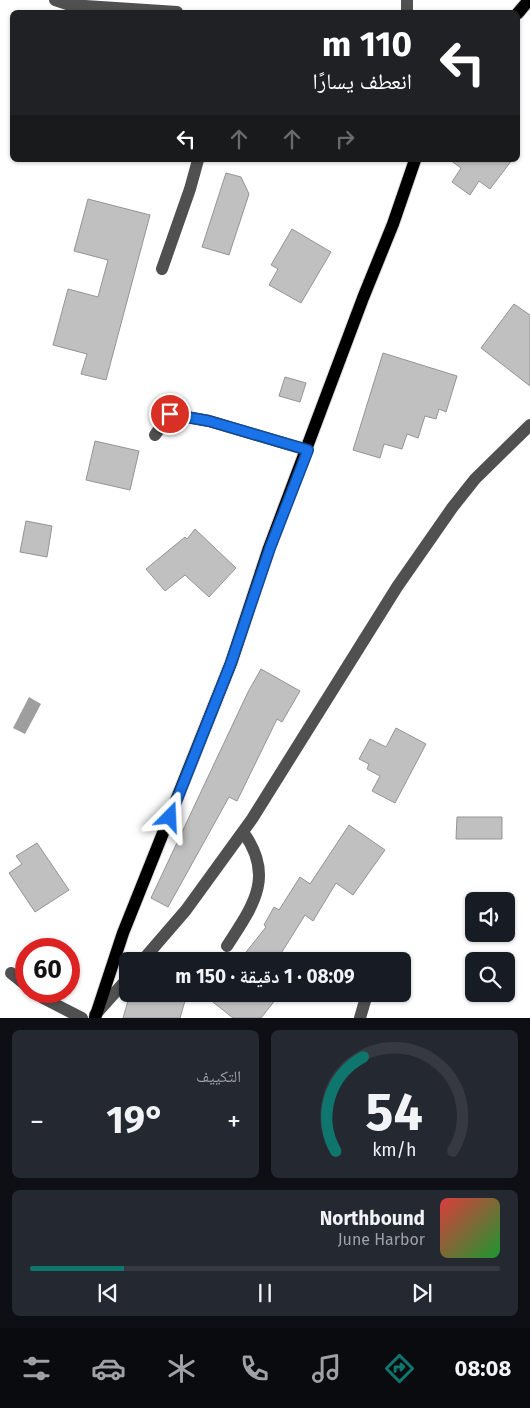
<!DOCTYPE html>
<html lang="ar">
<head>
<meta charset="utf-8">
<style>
  body { margin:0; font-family:"Fira Sans","Noto Naskh Arabic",sans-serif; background:#242831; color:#f1f3f6; direction:rtl; height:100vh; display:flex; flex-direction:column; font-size:19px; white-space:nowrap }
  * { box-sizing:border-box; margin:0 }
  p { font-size:16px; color:#9ea1a6 }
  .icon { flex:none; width:28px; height:28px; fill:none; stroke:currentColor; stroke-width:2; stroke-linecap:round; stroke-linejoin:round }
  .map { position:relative; height:1018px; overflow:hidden; direction:ltr }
  .sheet { display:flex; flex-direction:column; gap:12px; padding:12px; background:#0d0f14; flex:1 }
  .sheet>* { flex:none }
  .hud { position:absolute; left:10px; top:10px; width:510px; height:152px; border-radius:8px; box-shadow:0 1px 4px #0004; direction:rtl; background:#202124; color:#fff; overflow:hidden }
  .fabs { position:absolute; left:465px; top:892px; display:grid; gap:10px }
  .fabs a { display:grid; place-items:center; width:50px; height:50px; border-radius:8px; background:#171b24; box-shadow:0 1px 4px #0004; font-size:25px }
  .speed { position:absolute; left:15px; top:938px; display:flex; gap:10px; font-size:25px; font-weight:700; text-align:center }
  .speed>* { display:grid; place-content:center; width:65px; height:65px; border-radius:50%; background:#171b24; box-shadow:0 1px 4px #0004; line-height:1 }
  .speed .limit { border:8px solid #d22; background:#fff; color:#111 }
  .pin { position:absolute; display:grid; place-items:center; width:42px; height:42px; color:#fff; margin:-21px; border:2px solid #fff; border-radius:50%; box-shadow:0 1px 5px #0007 }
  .me { position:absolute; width:55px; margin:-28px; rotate:21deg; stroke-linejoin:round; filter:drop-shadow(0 0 4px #0008) }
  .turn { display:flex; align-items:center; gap:18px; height:105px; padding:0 25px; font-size:22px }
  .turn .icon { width:65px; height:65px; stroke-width:2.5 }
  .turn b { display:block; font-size:35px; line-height:42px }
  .lanes { display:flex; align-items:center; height:48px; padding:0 25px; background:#0003; justify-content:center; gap:25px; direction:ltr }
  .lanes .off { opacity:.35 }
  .big { font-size:38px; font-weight:700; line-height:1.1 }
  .sheet .tile { flex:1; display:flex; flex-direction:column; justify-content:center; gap:8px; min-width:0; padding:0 18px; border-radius:8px; background:#242831 }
  .sheet .dial { align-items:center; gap:0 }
  .dial svg { height:130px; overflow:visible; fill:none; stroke:#363941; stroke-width:7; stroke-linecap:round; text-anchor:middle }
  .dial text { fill:#f1f3f6; stroke:none }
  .song { display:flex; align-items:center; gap:15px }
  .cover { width:60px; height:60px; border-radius:8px; background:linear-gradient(135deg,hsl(0 70% 55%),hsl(130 70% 35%)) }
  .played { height:5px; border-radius:2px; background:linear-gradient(90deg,#0f766e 20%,#363941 20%) }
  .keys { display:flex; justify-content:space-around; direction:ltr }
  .heat { display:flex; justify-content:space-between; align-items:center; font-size:28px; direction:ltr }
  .sheet .tiles { flex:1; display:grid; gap:12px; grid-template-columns:1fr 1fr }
  .tile:last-child { grid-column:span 2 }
  .trip { position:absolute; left:119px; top:952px; width:292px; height:50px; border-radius:8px; background:#171b24; box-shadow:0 1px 4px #0004; font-weight:700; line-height:50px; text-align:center; direction:rtl }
  .menu { display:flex; height:80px; justify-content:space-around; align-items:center; background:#090b0e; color:#9ea1a6 }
  .menu .icon { width:35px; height:35px }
  .menu .active { color:#0f766e }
  .menu b { font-size:22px; color:#f1f3f6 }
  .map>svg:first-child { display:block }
  .water { fill:#9e9e9e }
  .building { fill:#c0c0c0; stroke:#949494 }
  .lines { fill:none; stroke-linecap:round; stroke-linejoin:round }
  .major-casing { stroke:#dbdbdb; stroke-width:14 }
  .minor { stroke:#505050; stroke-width:12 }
  .major { stroke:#000; stroke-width:12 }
  .route-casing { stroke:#114b97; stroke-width:12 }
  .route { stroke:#1a73e8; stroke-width:9 }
</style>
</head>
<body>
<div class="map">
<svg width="530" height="1018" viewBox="0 0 530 1018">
  <rect width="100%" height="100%" fill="#fff"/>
  <polygon class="water" points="29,697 41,704 25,734 13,728"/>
  <g class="building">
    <polygon points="450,160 512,160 490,189 479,181 470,195 452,182 461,168"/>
    <polygon points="226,173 241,177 249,194 229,255 202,247"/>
    <polygon points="88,199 150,215 106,380 81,374 87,354 53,345 68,289 98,297 108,260 74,251"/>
    <polygon points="292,229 331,252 301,303 269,285 278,269 271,265"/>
    <polygon points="514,304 530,315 530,386 481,348"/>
    <polygon points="383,353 457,376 446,412 439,409 436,419 425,416 418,438 407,434 402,449 384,444 380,458 353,450"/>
    <polygon points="285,377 306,383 300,402 279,396"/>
    <polygon points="95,441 139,451 130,490 86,480"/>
    <polygon points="26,521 52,526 47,557 20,552"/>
    <polygon points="195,529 236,568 209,597 185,575 165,591 146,569 185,537 187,539"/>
    <polygon points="261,669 300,691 282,722 277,719 237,801 229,797 168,907 151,898 248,692"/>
    <polygon points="396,728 426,744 395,803 372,791 380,776 367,769 369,764 359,759 370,739 386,747"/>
    <polygon points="457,817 502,817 502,839 456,839"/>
    <polygon points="349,825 385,850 353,895 336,883 313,921 305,915 280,955 288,961 239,961 266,927 264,925 274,907 279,910 300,877 310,884"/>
    <polygon points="37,843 69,890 35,912 9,873 22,864 16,856"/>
    <polygon points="130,994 187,994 180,1018 123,1018"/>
    <polygon points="213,994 280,994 261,1018 233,1018 209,999"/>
  </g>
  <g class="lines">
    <defs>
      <g id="major">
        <polyline points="518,13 529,0"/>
        <polyline points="95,1018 123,933 231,663 269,548 363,298 393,224 415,160"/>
      </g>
    </defs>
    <use href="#major" class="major-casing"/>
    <g class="minor">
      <polyline points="55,0 70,5 177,12"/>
      <polyline points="407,12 407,0"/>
      <polyline points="162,269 190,189 198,160"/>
      <polyline points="155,435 170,414 209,421 307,450"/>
      <path d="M227,946C252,907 276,877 243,832"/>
      <polyline points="142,961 186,910 252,819 397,587 452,508 475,479 530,425"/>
      <polyline points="11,973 26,985"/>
      <polyline points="34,991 43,998 82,1018"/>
      <polyline points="95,1015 128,978"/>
      <polyline points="360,1018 367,994"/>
    </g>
    <use href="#major" class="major"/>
  </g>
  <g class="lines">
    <defs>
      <polyline id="route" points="170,817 231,663 270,548 308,450 209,421 170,414"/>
    </defs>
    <use href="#route" class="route-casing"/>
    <use href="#route" class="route"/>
  </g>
</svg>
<div class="fabs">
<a><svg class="icon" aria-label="sound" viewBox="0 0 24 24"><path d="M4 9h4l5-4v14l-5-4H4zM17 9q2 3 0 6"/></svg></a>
<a><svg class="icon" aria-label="search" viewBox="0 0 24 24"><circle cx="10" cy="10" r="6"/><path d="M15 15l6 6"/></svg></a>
</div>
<div class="speed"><div class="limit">60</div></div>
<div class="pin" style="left:170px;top:414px;background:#d93025"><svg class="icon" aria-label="arrive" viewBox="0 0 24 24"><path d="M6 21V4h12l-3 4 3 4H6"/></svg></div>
<svg class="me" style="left:170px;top:817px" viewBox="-20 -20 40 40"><path d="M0-17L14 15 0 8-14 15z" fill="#1a73e8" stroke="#fff" stroke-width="4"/></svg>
<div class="trip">08:09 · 1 دقيقة · 150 m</div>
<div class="hud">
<div class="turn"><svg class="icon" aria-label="left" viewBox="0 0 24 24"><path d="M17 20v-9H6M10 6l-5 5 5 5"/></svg><div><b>110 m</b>انعطف يسارًا</div></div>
<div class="lanes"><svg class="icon" aria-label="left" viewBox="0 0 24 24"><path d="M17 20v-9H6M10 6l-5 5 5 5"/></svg><svg class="icon off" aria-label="ahead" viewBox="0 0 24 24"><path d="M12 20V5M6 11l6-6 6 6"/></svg><svg class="icon off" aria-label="ahead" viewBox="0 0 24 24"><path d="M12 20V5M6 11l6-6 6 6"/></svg><svg class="icon off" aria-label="right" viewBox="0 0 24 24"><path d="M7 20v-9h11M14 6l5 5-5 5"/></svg></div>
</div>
</div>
<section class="sheet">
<div class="tiles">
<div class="tile dial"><svg viewBox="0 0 100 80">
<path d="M14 69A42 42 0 1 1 86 69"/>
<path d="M14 69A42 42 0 0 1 31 11" stroke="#0f766e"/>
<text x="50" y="56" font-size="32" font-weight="700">54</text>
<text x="50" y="72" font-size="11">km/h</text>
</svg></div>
<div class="tile"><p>التكييف</p>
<div class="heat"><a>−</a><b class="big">19°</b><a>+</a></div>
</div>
<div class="tile">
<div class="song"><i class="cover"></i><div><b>Northbound</b><p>June Harbor</p></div></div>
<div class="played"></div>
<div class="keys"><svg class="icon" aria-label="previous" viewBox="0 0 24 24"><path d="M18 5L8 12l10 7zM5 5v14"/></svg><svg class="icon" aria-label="pause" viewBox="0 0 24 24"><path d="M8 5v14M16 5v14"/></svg><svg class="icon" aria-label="next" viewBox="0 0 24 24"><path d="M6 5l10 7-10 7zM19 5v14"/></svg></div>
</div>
</div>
</section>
<nav class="menu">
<b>08:08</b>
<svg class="icon active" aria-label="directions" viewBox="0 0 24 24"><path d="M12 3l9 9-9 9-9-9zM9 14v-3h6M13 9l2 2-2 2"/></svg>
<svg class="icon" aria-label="music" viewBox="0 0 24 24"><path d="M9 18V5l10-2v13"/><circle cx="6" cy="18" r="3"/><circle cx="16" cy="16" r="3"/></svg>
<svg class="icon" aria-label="phone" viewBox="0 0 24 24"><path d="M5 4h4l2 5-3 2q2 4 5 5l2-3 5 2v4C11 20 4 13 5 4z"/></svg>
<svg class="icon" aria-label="climate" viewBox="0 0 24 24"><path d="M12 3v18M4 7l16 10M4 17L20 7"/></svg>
<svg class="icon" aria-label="car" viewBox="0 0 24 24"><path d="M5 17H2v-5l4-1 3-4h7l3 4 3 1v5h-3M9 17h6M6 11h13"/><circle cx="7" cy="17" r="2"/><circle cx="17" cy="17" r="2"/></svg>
<svg class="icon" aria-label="filters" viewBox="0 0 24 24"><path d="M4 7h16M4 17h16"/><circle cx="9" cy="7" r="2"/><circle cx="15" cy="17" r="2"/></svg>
</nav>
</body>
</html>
